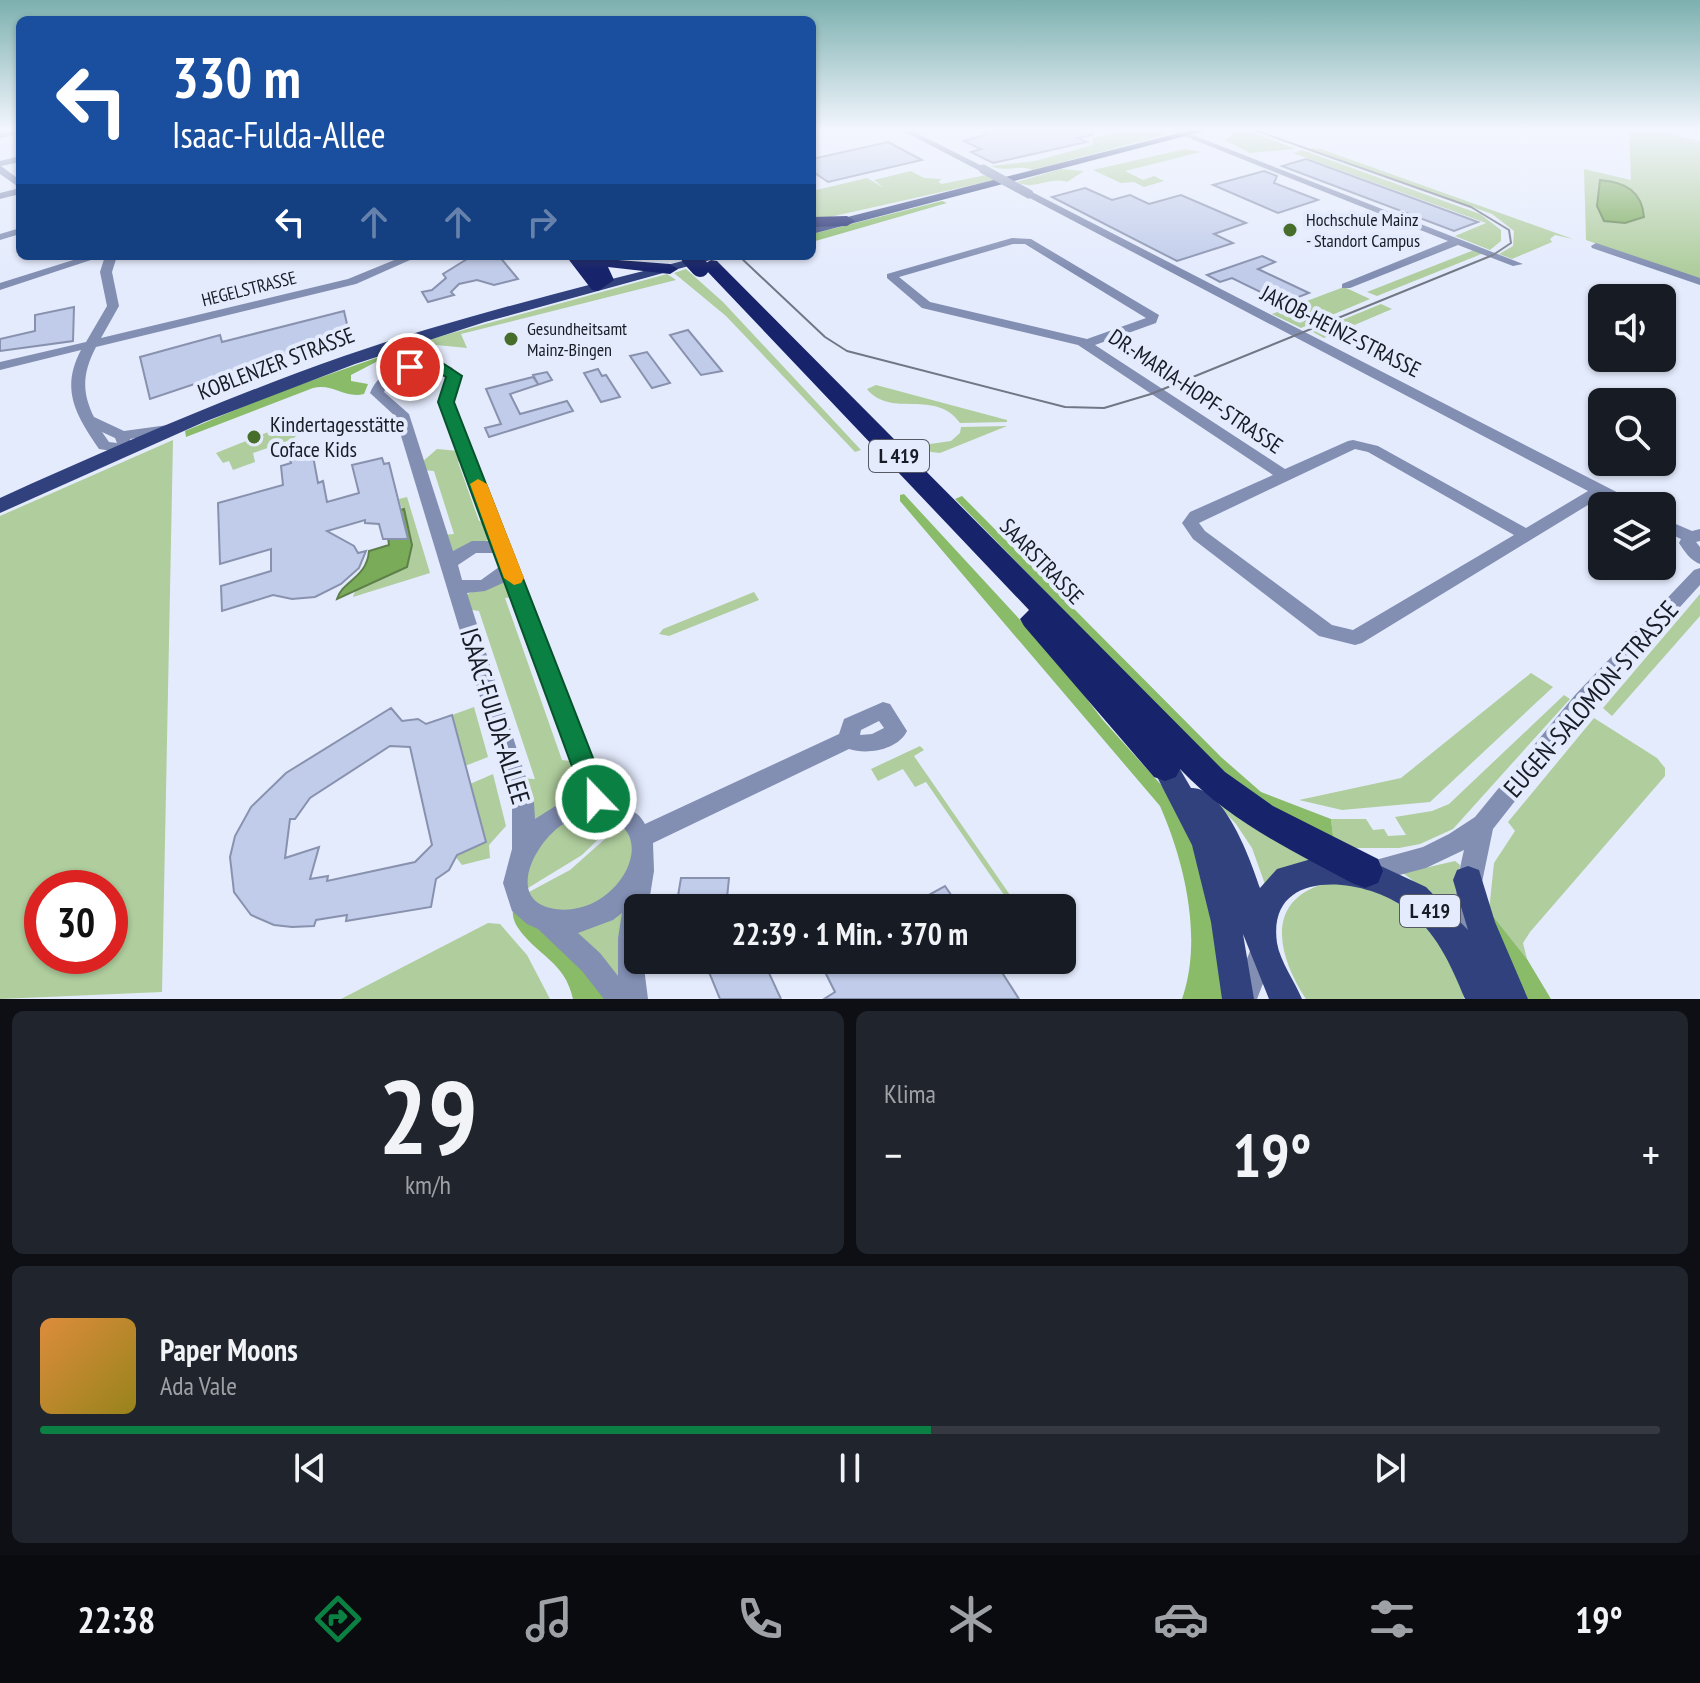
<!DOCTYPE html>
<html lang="de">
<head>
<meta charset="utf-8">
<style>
  body { margin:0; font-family:"PT Sans Narrow",sans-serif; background:#20242c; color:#f1f3f6; height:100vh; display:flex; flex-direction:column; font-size:30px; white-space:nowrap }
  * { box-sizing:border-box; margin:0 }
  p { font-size:26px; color:#9ea1a6 }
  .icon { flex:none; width:44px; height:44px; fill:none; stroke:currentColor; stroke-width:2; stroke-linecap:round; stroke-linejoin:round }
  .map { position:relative; height:999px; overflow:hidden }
  .panel { display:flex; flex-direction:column; gap:12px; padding:12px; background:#0d0f14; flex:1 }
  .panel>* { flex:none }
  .guide { position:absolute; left:16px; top:16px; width:800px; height:244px; border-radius:12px; box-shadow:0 2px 6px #0004; background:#1a4fa0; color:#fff; overflow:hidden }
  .buttons { position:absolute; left:1588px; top:284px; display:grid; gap:16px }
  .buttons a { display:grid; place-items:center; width:88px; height:88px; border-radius:12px; background:#171b24; box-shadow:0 2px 6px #0004; font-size:40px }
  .speed { position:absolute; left:24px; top:870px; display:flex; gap:16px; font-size:40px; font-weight:700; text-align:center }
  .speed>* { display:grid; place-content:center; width:104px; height:104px; border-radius:50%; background:#171b24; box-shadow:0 2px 6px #0004; line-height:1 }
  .speed .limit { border:12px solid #d22; background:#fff; color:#111 }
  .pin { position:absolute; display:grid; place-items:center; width:68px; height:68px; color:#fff; margin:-34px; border:4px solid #fff; border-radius:50%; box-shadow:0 2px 8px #0007 }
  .me { position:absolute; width:88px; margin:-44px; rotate:338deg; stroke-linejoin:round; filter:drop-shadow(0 0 6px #0008) }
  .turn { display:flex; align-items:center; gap:28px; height:168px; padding:0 24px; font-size:36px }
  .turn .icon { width:104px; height:104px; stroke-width:2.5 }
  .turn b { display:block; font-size:56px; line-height:68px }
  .lanes { display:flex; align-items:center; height:76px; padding:0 24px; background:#0003; justify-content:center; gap:40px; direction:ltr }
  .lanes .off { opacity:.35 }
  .big { font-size:60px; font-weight:800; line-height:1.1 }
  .panel .widget { flex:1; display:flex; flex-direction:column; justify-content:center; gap:12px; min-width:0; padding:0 28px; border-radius:12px; background:#20242c }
  .panel .dial { align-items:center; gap:0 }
  .dial b { font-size:104px; line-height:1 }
  .song { display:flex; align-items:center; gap:24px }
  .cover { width:96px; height:96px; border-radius:12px; background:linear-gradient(135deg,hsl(30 70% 55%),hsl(50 70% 35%)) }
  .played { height:8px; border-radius:4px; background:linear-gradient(90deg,#0b8043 55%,#363941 55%) }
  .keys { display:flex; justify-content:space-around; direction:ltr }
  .heat { display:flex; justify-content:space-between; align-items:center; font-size:44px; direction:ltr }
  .panel .tiles { flex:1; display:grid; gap:12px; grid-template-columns:1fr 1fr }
  .widget:last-child { grid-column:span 2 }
  .trip { position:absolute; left:624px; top:894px; width:452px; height:80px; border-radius:12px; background:#171b24; box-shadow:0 2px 6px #0004; font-weight:800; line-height:80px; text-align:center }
  .tab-bar { display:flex; height:128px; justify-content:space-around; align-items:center; background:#090b0e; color:#9ea1a6 }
  .tab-bar .icon { width:56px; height:56px }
  .tab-bar .active { color:#0b8043 }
  .tab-bar b { font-size:36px; color:#f1f3f6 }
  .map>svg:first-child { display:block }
  .green { fill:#afcd9d; fill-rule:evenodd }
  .forest { fill:#89bb69 }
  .water { fill:#7aab59; stroke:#5d804a; stroke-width:2 }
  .building { fill:#c1ccea; stroke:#8892ae; stroke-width:2; fill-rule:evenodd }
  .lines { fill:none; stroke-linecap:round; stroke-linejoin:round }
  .minor { fill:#828eb2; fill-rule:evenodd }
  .major { fill:#30417e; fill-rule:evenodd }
  .highway { fill:#17236a; fill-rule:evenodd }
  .tram { stroke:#717784; stroke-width:2 }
  .minor-bridge { stroke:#828eb2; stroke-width:9 }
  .highway-bridge { stroke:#17236a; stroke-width:18 }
  .route { fill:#0b8043; stroke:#07532c; stroke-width:2 }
  .slow { fill:#f59e0b }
  .poi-dot { fill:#466d29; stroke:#e4ebfd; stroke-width:3 }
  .labels { text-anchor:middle; stroke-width:8; stroke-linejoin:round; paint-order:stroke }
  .far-poi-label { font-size:18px; fill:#181c26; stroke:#e4ebfd; text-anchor:start }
  .far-street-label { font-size:18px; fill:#181c26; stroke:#e4ebfd }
  .shield { fill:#e4ebfd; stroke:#555a66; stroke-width:2 }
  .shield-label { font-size:20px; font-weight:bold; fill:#181c26 }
  .street-label { font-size:22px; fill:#181c26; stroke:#e4ebfd }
  .poi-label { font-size:22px; fill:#181c26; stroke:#e4ebfd; text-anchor:start }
  .near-street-label { font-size:26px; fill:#181c26; stroke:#e4ebfd }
</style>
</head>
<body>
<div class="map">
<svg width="1700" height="999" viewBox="0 0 1700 999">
  <rect width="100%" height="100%" fill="#e4ebfd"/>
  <g class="green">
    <path d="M1130,130H1155L1164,135L1033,170C1018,164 1006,173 991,166L1035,161L1093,145V138Z"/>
    <polygon points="1629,130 1652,130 1700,141 1700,282 1586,240 1584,169 1631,180"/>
    <polygon points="1238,132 1259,135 1296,149 1250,153 1224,140"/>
    <polygon points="1308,148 1321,149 1573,239 1555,235 1550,239 1552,242 1512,259 1499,254 1513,246 1514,231 1492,214"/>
    <polygon points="1185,149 1201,152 1125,171 1143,180 1154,176 1164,181 1144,187 1134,182 1121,183 1093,170"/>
    <polygon points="1302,150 1480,214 1501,230 1501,241 1490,250 1455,236 1486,223 1293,153"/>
    <path d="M1061,169L1084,171L1067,182C1050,176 1034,191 1017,182Z"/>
    <polygon points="911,171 924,178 942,179 938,182 942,184 986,175 995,180 812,221 812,191 867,178 884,188 874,180"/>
    <polygon points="1474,250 1484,253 1377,296 1367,292"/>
    <polygon points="686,269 723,302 861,450 855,452 726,316 674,273"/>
    <polygon points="667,274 676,280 461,334 467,348 416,343"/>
    <polygon points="1344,287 1370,299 1301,328 1272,314"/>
    <polygon points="1381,304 1392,309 1324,338 1313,332"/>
    <polygon points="782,342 1323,857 1266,887 1252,848 1236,824"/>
    <path d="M876,385L1007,420V422L960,423C936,388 891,419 867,389Z"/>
    <polygon points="298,420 299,433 293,439 253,453 255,462 233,470 229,461 223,463 216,453"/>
    <polygon points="1007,426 940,453 931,452 923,445 951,441 960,433 961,427"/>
    <path d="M173,440L162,992L0,999V516ZM110,888V956H42V888Z"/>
    <polygon points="437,449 459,451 465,461 458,462 479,521 488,523 495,538 449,552 442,535 454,534 434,471 422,470 422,462"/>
    <path d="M407,497L430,573L353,597C363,568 408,589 411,547C413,530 402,512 399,499Z"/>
    <polygon points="510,580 516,597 505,598 562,760 578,762 589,801 536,824 518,778 535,779 479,611 466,609 467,594"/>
    <polygon points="754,592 759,600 669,636 659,634 663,629"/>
    <polygon points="1700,594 1700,616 1612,716 1603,708"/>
    <polygon points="1531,673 1553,687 1430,802 1342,810 1299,800 1401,778"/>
    <polygon points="1564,695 1570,699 1453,829 1420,844 1399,848 1344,848 1334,844 1331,819 1366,819 1373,830 1384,829 1388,836 1406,835 1395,817 1432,811 1449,804"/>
    <polygon points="474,707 488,757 465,766 452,715"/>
    <polygon points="1594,718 1657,758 1665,768 1665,776 1530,932 1523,943 1527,959 1489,911 1494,863 1515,831 1508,822"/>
    <polygon points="920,746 924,750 914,756 1019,908 1013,908 926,782 915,787 903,769 878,781 871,769"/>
    <polygon points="493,774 506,826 489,845 490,858 462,865 455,856 486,842 470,784"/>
    <polygon points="589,813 617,821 582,855 528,888 523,877 551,826"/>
    <polygon points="623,823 637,853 607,905 547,913 527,893 570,870"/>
    <polygon points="1455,861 1460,865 1457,915 1403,873"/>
    <path d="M1327,883C1382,883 1428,915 1451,964C1456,975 1463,987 1464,999H1306C1278,956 1263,900 1327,883Z"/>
    <polygon points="628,902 628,988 570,935"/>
    <polygon points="488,923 500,924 527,955 550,999 341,999"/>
  </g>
  <g class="forest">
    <polygon points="942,201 947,203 812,242 812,234"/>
    <path d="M399,350L351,375V381L368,384L364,394C345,399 333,383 313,388L186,437L185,431L273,394Z"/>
    <path d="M904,494L1058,661L1102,719L1164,788L1198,845L1227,999H1182C1203,939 1185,863 1160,806L900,501V495Z"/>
    <polygon points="962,496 1221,757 1261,792 1331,819 1334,844 1239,790 955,499"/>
    <path d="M513,909L561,945L610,999H573C571,991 568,982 563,975C551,955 509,934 513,909Z"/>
    <polygon points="1489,911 1527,959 1551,999 1522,999"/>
  </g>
  <g class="water">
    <path d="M1600,180C1626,182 1642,192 1644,217L1625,223L1604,221L1597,206Z"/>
    <path d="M404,509L412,545L407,567L337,599C342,581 367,578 369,551L389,545L385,514Z"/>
  </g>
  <g class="building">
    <polygon points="981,130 1093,130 1094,134 1078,138 1087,142 993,163 971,152 981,149 964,141 989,134"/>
    <polygon points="888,142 922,160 828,182 812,171 812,159"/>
    <polygon points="1306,159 1478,222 1454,231 1282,166"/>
    <polygon points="1264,171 1277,176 1274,183 1318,200 1278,213 1213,185"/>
    <polygon points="1085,188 1112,200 1130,195 1149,204 1181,195 1246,223 1214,234 1233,243 1177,261 1052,197"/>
    <polygon points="472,256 499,256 518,279 494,285 477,280 459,284 451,292 454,295 428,302 422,292 432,290 446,278 443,274"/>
    <polygon points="1262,256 1275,262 1258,269 1309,293 1283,303 1232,278 1220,282 1207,275"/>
    <polygon points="74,307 73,341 0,351 0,339 35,331 35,315"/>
    <polygon points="344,311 349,333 292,346 296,350 150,399 140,357 220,335 222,342"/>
    <polygon points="688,330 722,371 701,375 670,335"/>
    <polygon points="647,352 670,383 652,388 630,356"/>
    <polygon points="598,369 602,376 606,375 620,397 601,402 584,373"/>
    <polygon points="547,372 552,380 510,394 520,414 567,401 573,411 489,437 485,428 501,424 486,389 533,377 538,384 533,375"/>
    <polygon points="313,456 318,483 323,481 327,502 359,493 352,465 382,458 384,464 389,463 408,539 383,539 379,524 365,523 365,520 327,531 354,546 358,553 366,551 359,568 341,584 315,597 292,599 273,595 222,611 221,586 271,571 271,549 220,564 218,503 283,485 281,466 291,463 290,460"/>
    <path d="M391,708L402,721L418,719L426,724L452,715L486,842L457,855L449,870L436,879L431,907L346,921L347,915L316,920L314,926L292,927L274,925L251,915L234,892L230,857L235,836L251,807L286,773ZM390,746L410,747L432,845L415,862L327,881L328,876L310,879L319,847L285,858L290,819H295L310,798Z"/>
    <polygon points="681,878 729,878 726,908 676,908"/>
    <polygon points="945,886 960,908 905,908"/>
    <polygon points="704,960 763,960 781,999 720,999"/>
    <polygon points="819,960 877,960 881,966 892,960 994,960 1019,999 824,999 835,992"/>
  </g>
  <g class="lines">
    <g class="minor">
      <polygon points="20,130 20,134 0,138 0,132"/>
      <polygon points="901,130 911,130 988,169 980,171"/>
      <polygon points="1169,130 1180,130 1523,264 1513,266 1458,245 1350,288 1342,288 1342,284 1448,241"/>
      <polygon points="20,156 20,162 1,166 20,180 20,188 0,174 0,161"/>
      <polygon points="20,188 20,194 0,199 0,193"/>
      <path d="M1026,192H1032L1636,502L1638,506H1617L1601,497L1362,643L1355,645L1319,636L1193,539L1182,523L1190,512L1273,475L1078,345L922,308L887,278V274L1012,238L1031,239L1159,315L1156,323L1095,345L1285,469L1348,441L1353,440L1378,446L1526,528L1588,491L1026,196ZM1013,244H1025L1146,318L1087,339L930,302L899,277ZM1355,449L1368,452L1514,535L1353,630L1332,625L1205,531L1199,523Z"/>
      <polygon points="20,228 20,234 0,240 0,234"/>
      <polygon points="1596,243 1700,278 1700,285 1592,248 1591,246"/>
      <polygon points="86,256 103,256 0,290 0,283"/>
      <path d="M105,256H117L112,272L119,306L101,338L348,279L404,256H419L356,284L96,347C83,372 81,391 94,417L124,431L168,425L175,429L168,433L130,439L133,449L126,453L99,449C76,415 60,390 81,350L0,370V362L86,342L107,306L100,272ZM102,432L115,438L117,443L109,442Z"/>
      <path d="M423,361L451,367L461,376L453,402L601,787C604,791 606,796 610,799C622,808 637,808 645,824L839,734L844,719L883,702L890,704L907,731C898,750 867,755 849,749L653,843L654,871L648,908H638V960H643L648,999H604L582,971L538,929L527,924L512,911L503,883L512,849V803L395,416L370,393C380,370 400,363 423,361ZM423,369L434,370L447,377L439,402L490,541H472L453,551L409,414L384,392C391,375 407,371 423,369ZM476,553H494L499,567L481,580H462L458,565ZM505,582L584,797L557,805L535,819L534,803L467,593L485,591ZM879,721L884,728L872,734L860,735L861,730ZM598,817C667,826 619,919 555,909C502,901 537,837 567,822C577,818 587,817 598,817ZM622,913L618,938V976L600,953L578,933L613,920Z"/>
      <path d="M1662,518L1692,531L1700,529V541L1696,542L1700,547V564C1691,561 1684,551 1679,543L1681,539L1662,530Z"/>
      <path d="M1700,568V585L1589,707L1493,829L1481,887V918L1485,951L1481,960L1472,964L1463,960C1449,927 1456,884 1464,850L1426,868L1369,883L1361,880L1357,872L1361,864L1423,847L1449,834L1475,817L1575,695L1694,570Z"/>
      <polygon points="1263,937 1272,941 1276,950 1257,999 1231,999 1254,941"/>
    </g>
    <g class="major">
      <polygon points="1191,130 1208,130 812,234 812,226"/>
      <path d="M702,256H725L485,322L355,364L204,422L0,513V498C113,447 227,397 344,356C461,316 582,287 702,256Z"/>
      <path d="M1165,755L1174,759L1191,788C1225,787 1251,861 1260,888L1277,869L1325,855L1370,861L1426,887L1468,930L1453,880L1457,870L1468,866L1479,870L1495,922L1528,999H1465C1451,965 1436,931 1405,908C1364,877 1266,866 1277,943C1280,961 1295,982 1302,999H1269L1243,934L1254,999H1222L1211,922L1192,845L1152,767L1156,759Z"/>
    </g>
    <g class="highway">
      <polygon points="812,217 847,216 855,221 847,226 812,227"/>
      <polygon points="566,256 670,264 678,269 670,274 608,267 614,280 598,291 592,290"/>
      <path d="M711,260L717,261L1225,772L1273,806L1378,859L1383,871L1378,883L1365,888L1352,883C1291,850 1229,821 1180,769L1176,777L1165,781L1154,777L1024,626L1020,619L1029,610L705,269L703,265Z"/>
    </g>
    <polyline class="tram" points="739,256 825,337 847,351 1065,407 1104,408 1151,394 1493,255 1511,243 1509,230 1471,207 1254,130"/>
    <polyline class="minor-bridge" points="983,169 1029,194"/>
    <polyline class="highway-bridge" points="690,257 700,268"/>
  </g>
  <linearGradient id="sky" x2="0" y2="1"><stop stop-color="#7cb0af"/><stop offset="0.48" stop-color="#f3f6fe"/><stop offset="1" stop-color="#f3f6fe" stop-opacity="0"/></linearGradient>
  <rect width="1700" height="270" fill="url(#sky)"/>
  <path class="route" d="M441,362L462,376L454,402L609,799L605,807L596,810L587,807L584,799L438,402L446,377C432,367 415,377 402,367L410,363Z"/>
  <polygon class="slow" points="478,479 487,484 524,578 521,583 514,585 504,578 470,484"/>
  <g class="poi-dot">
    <circle cx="1290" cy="230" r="8"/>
    <circle cx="511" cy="339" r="8"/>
    <circle cx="254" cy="437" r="8"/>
  </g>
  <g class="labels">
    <g class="far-poi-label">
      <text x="1306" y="226">Hochschule Mainz<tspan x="1306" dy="21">- Standort Campus</tspan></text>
      <text x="527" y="335">Gesundheitsamt<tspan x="527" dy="21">Mainz-Bingen</tspan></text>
    </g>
    <g class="far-street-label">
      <text transform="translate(249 289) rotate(-14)" y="6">HEGELSTRASSE</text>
    </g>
    <g class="shield">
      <rect x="869" y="440" width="60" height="32" rx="6"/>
      <rect x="1400" y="895" width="60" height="32" rx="6"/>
    </g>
    <g class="shield-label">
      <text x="899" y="463">L 419</text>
      <text x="1430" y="918">L 419</text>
    </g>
    <g class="street-label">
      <text transform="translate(1341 331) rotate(27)" y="8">JAKOB-HEINZ-STRASSE</text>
      <text transform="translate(276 363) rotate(-21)" y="8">KOBLENZER STRASSE</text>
      <text transform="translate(1196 391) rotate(34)" y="8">DR.-MARIA-HOPF-STRASSE</text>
      <text transform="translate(1042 561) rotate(46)" y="8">SAARSTRASSE</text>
    </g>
    <g class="poi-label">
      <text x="270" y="432">Kindertagesstätte<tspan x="270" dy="25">Coface Kids</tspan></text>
    </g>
    <g class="near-street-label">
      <text transform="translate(1591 699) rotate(-49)" y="9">EUGEN-SALOMON-STRASSE</text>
      <text transform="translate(495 716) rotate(73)" y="9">ISAAC-FULDA-ALLEE</text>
    </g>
  </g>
</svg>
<div class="buttons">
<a><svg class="icon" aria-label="sound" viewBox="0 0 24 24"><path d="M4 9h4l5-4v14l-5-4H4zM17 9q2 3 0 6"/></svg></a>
<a><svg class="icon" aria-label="search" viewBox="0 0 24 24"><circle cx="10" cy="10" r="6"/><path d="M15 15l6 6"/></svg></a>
<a><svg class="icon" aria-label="layers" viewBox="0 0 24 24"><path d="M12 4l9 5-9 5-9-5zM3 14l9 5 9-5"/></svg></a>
</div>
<div class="speed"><div class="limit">30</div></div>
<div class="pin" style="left:410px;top:367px;background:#d93025"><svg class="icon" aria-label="arrive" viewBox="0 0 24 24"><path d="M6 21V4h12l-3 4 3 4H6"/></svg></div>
<svg class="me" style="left:596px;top:799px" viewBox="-20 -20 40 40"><circle r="17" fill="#0b8043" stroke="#fff" stroke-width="3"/><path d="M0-11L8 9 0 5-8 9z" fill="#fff"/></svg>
<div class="trip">22:39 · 1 Min. · 370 m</div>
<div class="guide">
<div class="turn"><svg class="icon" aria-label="left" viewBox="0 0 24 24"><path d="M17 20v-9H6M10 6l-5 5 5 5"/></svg><div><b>330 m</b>Isaac-Fulda-Allee</div></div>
<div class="lanes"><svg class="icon" aria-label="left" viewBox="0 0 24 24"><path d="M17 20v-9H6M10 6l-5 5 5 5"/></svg><svg class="icon off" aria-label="ahead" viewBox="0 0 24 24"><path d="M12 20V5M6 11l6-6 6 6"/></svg><svg class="icon off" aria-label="ahead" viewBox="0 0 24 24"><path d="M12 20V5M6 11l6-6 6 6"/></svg><svg class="icon off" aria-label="right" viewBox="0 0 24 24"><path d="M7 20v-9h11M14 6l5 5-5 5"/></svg></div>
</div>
</div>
<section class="panel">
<div class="tiles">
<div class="widget dial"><b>29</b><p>km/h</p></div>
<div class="widget"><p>Klima</p>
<div class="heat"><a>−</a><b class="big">19°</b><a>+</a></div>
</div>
<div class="widget">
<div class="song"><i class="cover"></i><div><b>Paper Moons</b><p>Ada Vale</p></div></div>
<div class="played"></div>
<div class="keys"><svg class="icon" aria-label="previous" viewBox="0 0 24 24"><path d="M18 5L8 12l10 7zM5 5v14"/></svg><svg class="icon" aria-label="pause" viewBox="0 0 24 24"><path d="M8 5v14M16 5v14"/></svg><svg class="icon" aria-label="next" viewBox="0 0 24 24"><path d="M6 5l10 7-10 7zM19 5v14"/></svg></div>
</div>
</div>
</section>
<nav class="tab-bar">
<b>22:38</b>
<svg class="icon active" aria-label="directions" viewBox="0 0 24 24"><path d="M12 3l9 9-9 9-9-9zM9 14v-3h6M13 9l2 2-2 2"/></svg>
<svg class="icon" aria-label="music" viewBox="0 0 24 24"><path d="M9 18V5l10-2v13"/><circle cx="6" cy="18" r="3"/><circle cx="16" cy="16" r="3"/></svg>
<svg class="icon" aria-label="phone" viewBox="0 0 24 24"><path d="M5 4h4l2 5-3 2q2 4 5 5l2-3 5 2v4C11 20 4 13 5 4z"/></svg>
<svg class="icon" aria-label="climate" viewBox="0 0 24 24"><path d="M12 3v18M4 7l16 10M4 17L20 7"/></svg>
<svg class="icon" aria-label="car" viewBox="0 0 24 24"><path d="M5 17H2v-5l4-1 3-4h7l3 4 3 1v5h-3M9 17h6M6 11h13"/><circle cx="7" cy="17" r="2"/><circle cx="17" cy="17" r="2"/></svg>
<svg class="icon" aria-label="filters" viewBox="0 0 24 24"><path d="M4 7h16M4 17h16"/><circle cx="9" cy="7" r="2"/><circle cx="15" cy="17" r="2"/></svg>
<b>19°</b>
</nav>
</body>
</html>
